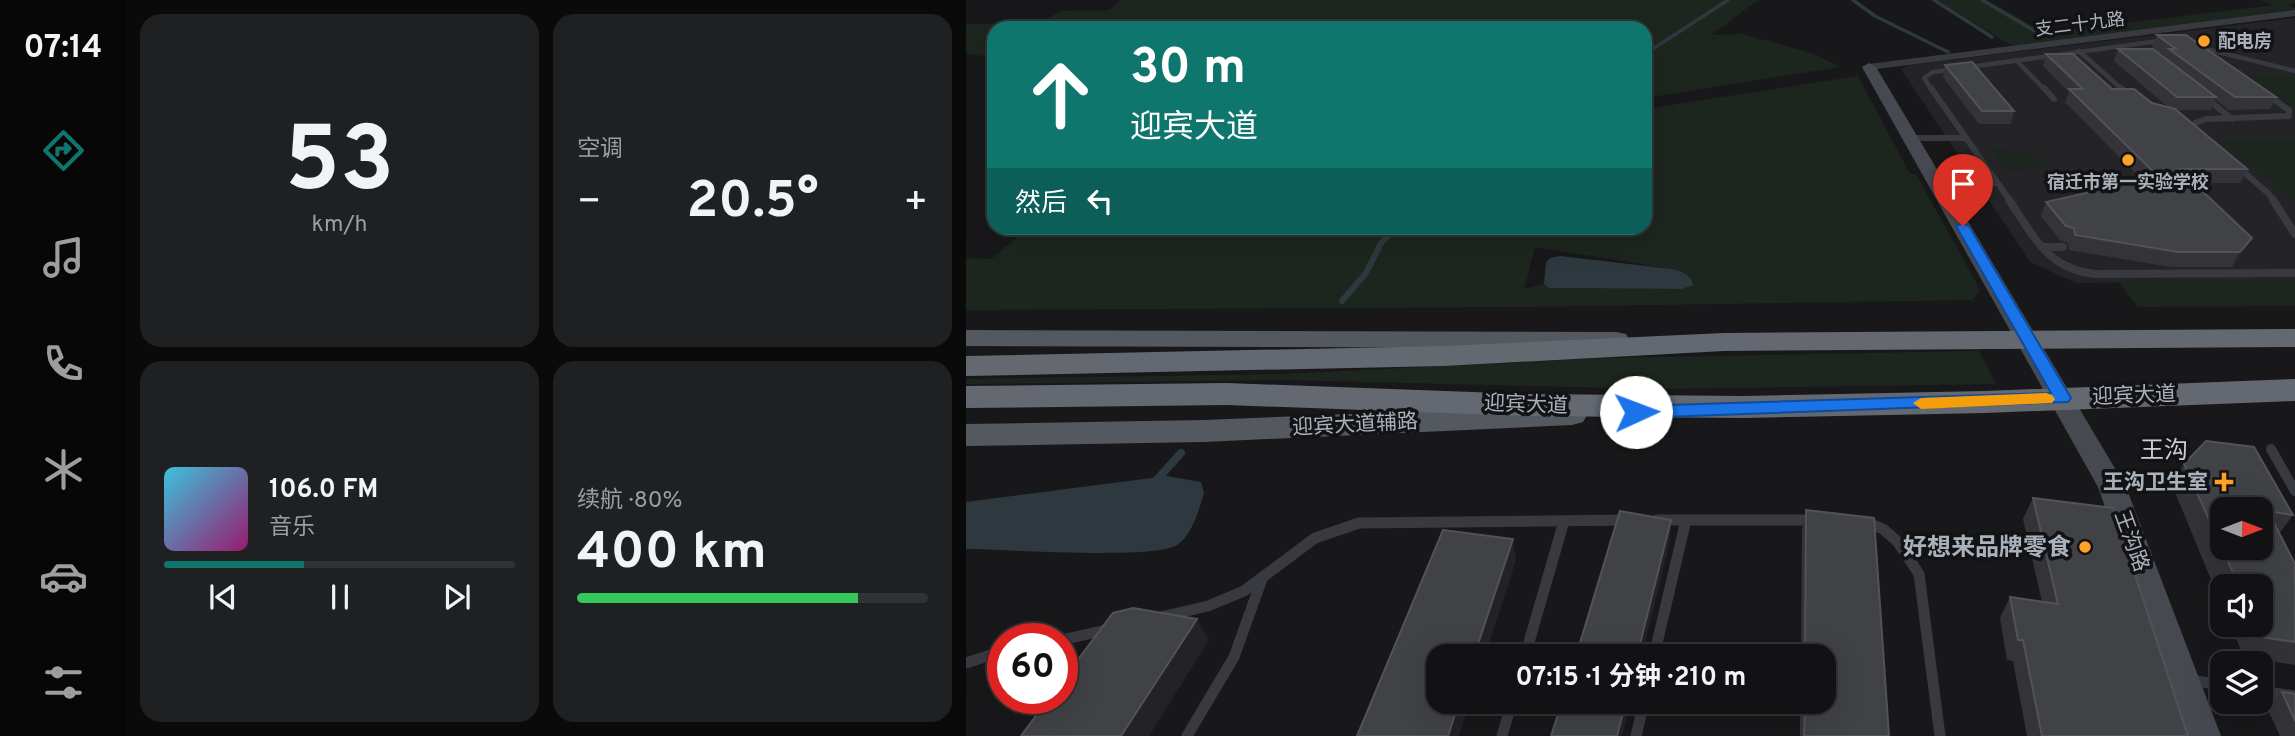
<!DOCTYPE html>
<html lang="zh">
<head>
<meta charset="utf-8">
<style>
  body { margin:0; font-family:Overpass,"Noto Sans SC",sans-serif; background:#1f2022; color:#f1f3f6; height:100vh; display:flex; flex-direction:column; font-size:26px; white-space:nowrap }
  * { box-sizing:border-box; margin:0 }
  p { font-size:23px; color:#9c9ea0 }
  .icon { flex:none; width:38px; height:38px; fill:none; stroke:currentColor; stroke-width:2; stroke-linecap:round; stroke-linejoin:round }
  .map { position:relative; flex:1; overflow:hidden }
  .side { display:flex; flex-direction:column; gap:14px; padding:14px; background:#0a0a0b; width:840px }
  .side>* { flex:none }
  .top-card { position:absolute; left:21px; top:21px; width:665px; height:214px; border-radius:21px; box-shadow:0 7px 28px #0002,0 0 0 2px #313234; background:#0f766e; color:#fff; overflow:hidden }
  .needle { width:46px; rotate:90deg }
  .tools { position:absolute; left:1244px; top:497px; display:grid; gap:14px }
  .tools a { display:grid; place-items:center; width:63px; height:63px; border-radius:14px; background:#121214; box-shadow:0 7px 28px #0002,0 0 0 2px #313234; font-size:35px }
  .speed { position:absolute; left:21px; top:623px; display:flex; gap:14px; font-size:35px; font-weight:700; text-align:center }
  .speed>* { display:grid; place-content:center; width:91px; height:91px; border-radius:50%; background:#121214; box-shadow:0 7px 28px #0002,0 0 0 2px #313234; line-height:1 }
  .speed .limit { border:10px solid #d22; background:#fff; color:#111 }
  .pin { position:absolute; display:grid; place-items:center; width:60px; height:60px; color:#fff; margin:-72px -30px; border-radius:50% 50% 50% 0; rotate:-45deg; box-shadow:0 0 7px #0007 }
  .pin .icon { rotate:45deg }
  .me { position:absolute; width:77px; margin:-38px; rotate:88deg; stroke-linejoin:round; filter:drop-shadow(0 0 5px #0008) }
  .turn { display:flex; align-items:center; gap:24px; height:147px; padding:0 28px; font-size:32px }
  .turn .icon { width:91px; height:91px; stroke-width:2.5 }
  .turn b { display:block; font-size:49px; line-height:60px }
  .then { display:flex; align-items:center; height:66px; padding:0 28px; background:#0003; gap:14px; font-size:26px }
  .big { font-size:52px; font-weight:700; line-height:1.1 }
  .side .card { flex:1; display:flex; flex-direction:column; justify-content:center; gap:10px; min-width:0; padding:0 24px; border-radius:21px; background:#1f2022 }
  .side .dial { align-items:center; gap:0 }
  .dial b { font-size:91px; line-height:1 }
  .song { display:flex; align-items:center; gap:21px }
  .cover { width:84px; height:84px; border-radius:10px; background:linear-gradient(135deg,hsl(190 70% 55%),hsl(320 70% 35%)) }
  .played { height:7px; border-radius:4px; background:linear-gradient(90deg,#0f766e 40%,#313234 40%) }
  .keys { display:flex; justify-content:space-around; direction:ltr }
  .heat { display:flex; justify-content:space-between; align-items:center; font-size:38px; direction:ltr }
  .charge { height:10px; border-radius:5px; background:linear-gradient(90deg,#34c759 80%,#313234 0) }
  .side .tiles { flex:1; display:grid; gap:14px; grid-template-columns:repeat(2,1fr) }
  .trip { position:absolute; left:460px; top:644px; width:410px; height:70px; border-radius:21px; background:#121214; box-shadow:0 7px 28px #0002,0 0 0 2px #313234; font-weight:700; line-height:70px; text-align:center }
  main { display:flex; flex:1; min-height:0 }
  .tabs { display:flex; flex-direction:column; width:126px; justify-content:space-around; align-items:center; background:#070708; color:#9c9ea0 }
  .tabs .icon { width:49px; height:49px }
  .tabs .active { color:#0f766e }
  .tabs b { font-size:32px; color:#f1f3f6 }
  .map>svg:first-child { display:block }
  .built { fill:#242427 }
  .green { fill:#1d261e; fill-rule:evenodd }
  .water { fill:#2d393f }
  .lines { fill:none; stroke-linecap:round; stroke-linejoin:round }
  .stream-far2 { stroke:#2d393f; stroke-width:3.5 }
  .stream-far1 { stroke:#2d393f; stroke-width:6 }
  .stream { stroke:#2d393f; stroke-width:8 }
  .lane-far4 { stroke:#383a40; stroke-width:4.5 }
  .lane-far3 { stroke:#383a40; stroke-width:6 }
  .lane-far2 { stroke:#383a40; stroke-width:8 }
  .lane-far1 { stroke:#383a40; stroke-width:10 }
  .lane { stroke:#383a40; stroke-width:11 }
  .street { fill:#383a40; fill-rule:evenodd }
  .secondary { fill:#464a50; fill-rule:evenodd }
  .primary { fill:#54585f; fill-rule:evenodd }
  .highway { fill:#646971; fill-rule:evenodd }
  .wall { fill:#343438 }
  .shaded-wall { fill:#232326 }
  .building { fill:#404246; stroke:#515358; stroke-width:2; fill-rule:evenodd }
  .route { fill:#1a73e8; stroke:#114b97; stroke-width:2 }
  .slow { fill:#f59e0b }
  .poi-dot { fill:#ffa02b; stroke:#131315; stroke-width:2.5 }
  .labels { text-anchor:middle; stroke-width:7; stroke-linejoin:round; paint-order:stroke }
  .far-street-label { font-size:18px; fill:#a9b1bb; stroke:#131315 }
  .far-poi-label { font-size:18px; font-weight:bold; fill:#a9b1bb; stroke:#131315; text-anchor:start }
  .street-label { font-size:21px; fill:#a9b1bb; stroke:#131315 }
  .poi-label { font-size:21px; font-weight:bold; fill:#a9b1bb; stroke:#131315; text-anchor:end }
  .quarter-label { font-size:24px; fill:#cacfd7; stroke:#131315 }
  .near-poi-label { font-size:24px; font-weight:bold; fill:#a9b1bb; stroke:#131315; text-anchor:end }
</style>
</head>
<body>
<main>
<nav class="tabs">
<b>07:14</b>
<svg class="icon active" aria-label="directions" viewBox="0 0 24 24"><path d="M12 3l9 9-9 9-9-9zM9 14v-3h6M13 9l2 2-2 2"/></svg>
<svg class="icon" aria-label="music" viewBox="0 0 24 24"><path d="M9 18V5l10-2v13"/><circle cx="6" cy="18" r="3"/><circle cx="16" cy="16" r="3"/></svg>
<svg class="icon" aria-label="phone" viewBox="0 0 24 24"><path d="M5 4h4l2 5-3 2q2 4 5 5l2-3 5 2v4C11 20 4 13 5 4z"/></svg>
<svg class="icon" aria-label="climate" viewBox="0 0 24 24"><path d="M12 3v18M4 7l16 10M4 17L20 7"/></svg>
<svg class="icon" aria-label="car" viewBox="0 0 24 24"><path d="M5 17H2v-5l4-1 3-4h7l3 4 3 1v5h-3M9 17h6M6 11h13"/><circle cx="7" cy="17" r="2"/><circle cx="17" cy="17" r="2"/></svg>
<svg class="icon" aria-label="filters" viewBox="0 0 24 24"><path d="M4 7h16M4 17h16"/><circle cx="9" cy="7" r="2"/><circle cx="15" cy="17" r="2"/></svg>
</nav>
<section class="side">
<div class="tiles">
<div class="card dial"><b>53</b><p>km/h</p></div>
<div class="card"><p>空调</p>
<div class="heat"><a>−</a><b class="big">20.5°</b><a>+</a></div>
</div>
<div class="card">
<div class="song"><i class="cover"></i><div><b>106.0 FM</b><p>音乐</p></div></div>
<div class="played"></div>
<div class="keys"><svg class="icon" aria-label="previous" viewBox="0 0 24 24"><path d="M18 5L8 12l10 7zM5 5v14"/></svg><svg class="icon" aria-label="pause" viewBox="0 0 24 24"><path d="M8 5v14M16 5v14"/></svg><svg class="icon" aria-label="next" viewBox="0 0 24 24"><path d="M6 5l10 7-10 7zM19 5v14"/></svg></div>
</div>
<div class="card"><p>续航 · 80%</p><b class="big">400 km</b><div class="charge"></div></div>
</div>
</section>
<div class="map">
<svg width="1329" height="736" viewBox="0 0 1329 736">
  <rect width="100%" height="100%" fill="#18181a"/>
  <polygon class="built" points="1329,18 1329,280 1110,283 1064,262 935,69 944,65"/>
  <g class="green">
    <polygon points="155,0 792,0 745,35 777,34 848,54 874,67 679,98 679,28 28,28 28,57 0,54 0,24 75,23 94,11 143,10"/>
    <polygon points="971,0 1021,0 1079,33 1307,5 1294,0 1329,0 1329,3 1322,5 1329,8 1329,12 1046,46"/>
    <path d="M892,76L944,174H950L1011,284L1013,292L1006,300L553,307L0,310V258L25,259L62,228H679V109ZM569,247L706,269C715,272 724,274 727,284L716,289L583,288L578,284L558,289Z"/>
    <polygon points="1282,76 1329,76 1329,109"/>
    <polygon points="1255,140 1329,140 1329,203"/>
    <polygon points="1023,147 1069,154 1079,166 1043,173"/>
    <polygon points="1329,280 1329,306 1172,307 1153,282"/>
    <polygon points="1013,351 1030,384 695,389 314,380 0,384 0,379 316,374 644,358"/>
  </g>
  <g class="water">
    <path d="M594,256L706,269C716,272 725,274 727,285L716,289L583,288L578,284L580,263L584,258Z"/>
    <path d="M201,476L235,482L238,493C233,509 226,536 211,545C188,560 37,549 0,549V502Z"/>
  </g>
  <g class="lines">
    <g class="stream-far2">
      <polyline points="887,0 909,16 982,52"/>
      <polyline points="968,0 1026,37"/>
      <polyline points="1016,0 1069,31"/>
      <polyline points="679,54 762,0"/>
    </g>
    <polyline class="stream-far1" points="376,301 400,273 415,243 430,228"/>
    <polyline class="stream" points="187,484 215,453"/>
    <g class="lane-far4">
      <polyline points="1232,47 1329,71"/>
      <polyline points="1113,51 1157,90"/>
      <polyline points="1050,60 1079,90"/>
      <polyline points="966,90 958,78 967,72 1200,40"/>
    </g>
    <g class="lane-far3">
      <polyline points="965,88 1045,202"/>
      <polyline points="1078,88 1088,99"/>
      <polyline points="1155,88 1164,96"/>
      <polyline points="1240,98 1266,119"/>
      <polyline points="1232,133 1228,129 1229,123 1240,119 1323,116 1323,110 1301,95"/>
      <polyline points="945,138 999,138"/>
      <polyline points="1272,167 1303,194 1308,202"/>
      <polyline points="971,183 1031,183"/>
    </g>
    <g class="lane-far2">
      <path d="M1043,200C1068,236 1081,269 1129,274L1329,273"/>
      <polyline points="1307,200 1329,234"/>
      <polyline points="1076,247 1097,247"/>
    </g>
    <polyline class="lane-far1" points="1305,449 1329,491"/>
    <g class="lane">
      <polyline points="691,520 849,520"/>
      <polyline points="898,521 917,529 931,541 953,574 974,736"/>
      <polyline points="195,617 242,606 278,591 349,538 393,523 663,520"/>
      <polyline points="96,640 144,629"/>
      <polyline points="559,656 598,521"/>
      <polyline points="688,656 720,520"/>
      <polyline points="0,663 37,651"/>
      <polyline points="1224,680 1256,685"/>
      <polyline points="1295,691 1329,696"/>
      <polyline points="221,736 268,657 296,579"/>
      <polyline points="536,736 546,702"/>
      <polyline points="670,736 678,702"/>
    </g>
    <polygon class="street" points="1329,10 1329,16 903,70 898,67 903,64"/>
    <polygon class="secondary" points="903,63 910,67 1160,487 1255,736 1219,736 1132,487 896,67"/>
    <g class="primary">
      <polygon points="0,330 650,332 660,334 663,340 660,346 650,348 0,346"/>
      <polygon points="606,405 617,408 621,415 617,422 606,425 238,442 0,446 0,424 238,420"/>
    </g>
    <g class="highway">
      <polygon points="1329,329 1329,347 758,351 478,366 0,376 0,356 478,346 758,333"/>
      <polygon points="1329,379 1329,401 1019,413 777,418 563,416 261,405 0,408 0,386 261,383 563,394 777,396 1019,391"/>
    </g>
  </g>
  <g class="wall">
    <polygon points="1191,35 1310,97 1304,109 1263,110 1249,99 1245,110 1210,110 1281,169 1274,183 1228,183 1278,252 1266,267 1205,267 1103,250 1102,243 1094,240 1075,216 1080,202 1181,185 1099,102 1103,92 1077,66 1080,54 1146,89 1186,103 1203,108 1148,61 1152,49 1200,58 1200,57 1186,47"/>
    <polygon points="979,65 1048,111 1045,124 1013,124 977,77"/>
    <polygon points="1218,464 1327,515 1313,534 1329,564 1329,665 1278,657 1264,625 1295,625 1295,586 1256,586 1256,606 1206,485"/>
    <polygon points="1067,498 1222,736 1061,736 1047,661 1041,660 1034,618 1044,597 1076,602 1057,519"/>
    <polygon points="840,510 923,736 834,736 834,702 858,702 858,656 835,656 836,531"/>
    <polygon points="1316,692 1329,694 1329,736 1314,736 1301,708"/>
  </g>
  <g class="shaded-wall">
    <polygon points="1286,238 1278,252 1266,267 1274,252"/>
    <polygon points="705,520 704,541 676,656 671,656"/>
    <polygon points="547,539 550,560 519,656 508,656"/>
    <polygon points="231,619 243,640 183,736 155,736"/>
    <polygon points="493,702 504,702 493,736 482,736"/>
    <polygon points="660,702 665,702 656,736 651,736"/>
  </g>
  <g class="building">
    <polygon points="1191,35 1220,35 1310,97 1269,97 1203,49 1210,49"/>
    <polygon points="1152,49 1187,49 1250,97 1211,97"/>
    <polygon points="1080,54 1107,54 1146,89 1168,89 1186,103 1209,109 1281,169 1213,169 1286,238 1274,252 1212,252 1109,235 1108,228 1100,226 1080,202 1155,185 1201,185 1103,89 1117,89"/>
    <polygon points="1006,62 1048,111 1016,111 979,65"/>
    <path d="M1240,441L1288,447L1327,515L1302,511L1329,564V642L1295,637L1290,625H1295V586H1273L1218,464ZM1256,509H1295V548H1256Z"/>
    <polygon points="1067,498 1147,508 1222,736 1076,736 1057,640 1052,640 1044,597 1092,604"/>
    <polygon points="840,510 908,518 923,736 838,736 839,702 858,702 858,656 839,656"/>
    <polygon points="654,511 705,520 671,656 610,656"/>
    <polygon points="477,530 547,539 508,656 472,656 472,702 493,702 482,736 391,736"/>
    <polygon points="167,608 231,619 155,736 55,736 83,698 96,698 96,681 147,613"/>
    <polygon points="1316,692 1329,694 1329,721"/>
    <polygon points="596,702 660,702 651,736 585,736"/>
  </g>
  <polygon class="route" points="997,223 1003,226 1105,398 1102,402 670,418 661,412 670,406 1085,393 990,226"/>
  <polygon class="slow" points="1080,393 1086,395 1089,399 1086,403 955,409 947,403 955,398"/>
  <g class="poi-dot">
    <circle cx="1238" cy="41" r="7"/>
    <circle cx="1162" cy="160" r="7"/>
    <path d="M1254.5 471.5h7v7h7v7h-7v7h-7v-7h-7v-7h7z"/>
    <circle cx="1119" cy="547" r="7"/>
  </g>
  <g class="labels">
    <g class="far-street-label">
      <text transform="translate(1114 24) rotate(-7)" y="6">支二十九路</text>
    </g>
    <g class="far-poi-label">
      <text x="1252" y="47">配电房</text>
      <text x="1162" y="188" text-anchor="middle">宿迁市第一实验学校</text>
    </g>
    <g class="street-label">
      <text transform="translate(1168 395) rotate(-2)" y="7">迎宾大道</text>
      <text transform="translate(560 404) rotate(2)" y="7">迎宾大道</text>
      <text transform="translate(389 424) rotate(-3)" y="7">迎宾大道辅路</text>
      <text transform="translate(1166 541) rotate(70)" y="7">王沟路</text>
    </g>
    <g class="poi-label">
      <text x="1242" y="489">王沟卫生室</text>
    </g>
    <g class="quarter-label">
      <text x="1198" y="458">王沟</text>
    </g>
    <g class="near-poi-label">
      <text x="1105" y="555">好想来品牌零食</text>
    </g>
  </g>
</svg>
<div class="tools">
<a><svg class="needle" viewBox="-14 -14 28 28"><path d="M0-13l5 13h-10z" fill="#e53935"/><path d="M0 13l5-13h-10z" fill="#9c9ea0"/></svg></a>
<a><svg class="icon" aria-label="sound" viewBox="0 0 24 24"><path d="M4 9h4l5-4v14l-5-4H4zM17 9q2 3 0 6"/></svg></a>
<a><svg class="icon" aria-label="layers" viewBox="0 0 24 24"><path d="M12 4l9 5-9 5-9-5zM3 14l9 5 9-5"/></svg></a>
</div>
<div class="speed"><div class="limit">60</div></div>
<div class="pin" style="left:997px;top:226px;background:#d93025"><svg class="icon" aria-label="arrive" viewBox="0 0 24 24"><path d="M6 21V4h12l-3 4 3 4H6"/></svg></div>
<svg class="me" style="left:670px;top:412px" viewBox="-20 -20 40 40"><circle r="19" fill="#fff"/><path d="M0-13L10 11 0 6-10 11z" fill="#1a73e8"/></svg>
<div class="trip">07:15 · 1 分钟 · 210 m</div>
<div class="top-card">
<div class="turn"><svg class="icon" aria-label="ahead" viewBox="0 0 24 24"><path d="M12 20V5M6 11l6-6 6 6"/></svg><div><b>30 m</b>迎宾大道</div></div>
<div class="then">然后<svg class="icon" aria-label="left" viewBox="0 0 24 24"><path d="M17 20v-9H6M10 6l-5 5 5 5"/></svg></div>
</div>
</div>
</main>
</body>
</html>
